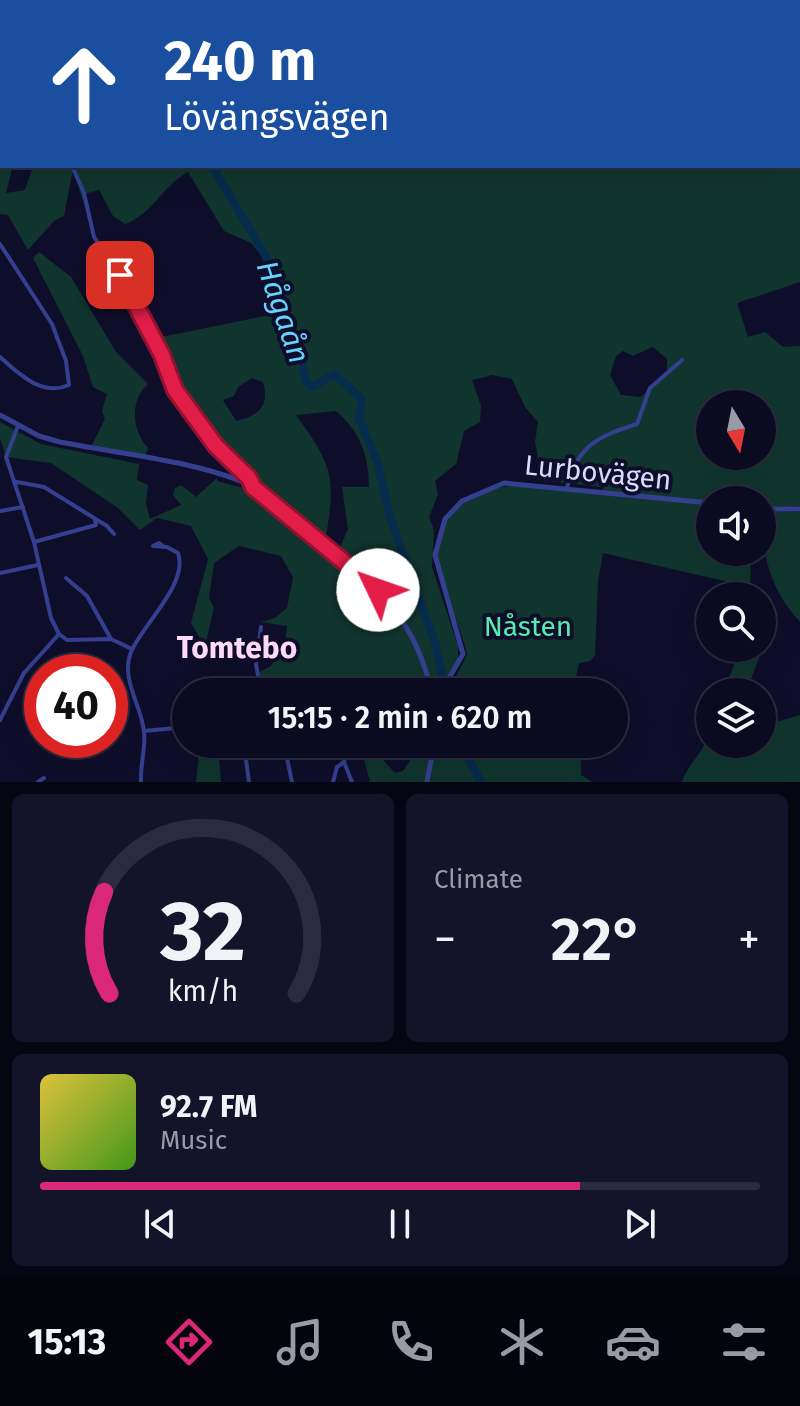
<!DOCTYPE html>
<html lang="en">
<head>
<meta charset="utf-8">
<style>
  body { margin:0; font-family:"Fira Sans",sans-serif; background:#131329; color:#f1f3f6; height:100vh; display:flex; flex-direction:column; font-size:30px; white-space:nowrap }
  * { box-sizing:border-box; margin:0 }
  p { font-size:26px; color:#999aa5 }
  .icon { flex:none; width:44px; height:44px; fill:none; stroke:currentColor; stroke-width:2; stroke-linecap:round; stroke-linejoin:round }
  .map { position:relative; height:782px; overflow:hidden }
  .drawer { display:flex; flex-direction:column; gap:12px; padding:12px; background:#060612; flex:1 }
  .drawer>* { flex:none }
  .banner { position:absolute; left:0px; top:0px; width:800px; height:168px; box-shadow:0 8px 32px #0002,0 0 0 2px #2a2b3e; background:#1a4fa0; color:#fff; overflow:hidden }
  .needle { width:52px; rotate:170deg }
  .controls { position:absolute; left:696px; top:390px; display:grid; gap:16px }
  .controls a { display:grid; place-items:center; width:80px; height:80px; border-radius:50%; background:#0a0a20; box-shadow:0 8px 32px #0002,0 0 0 2px #2a2b3e; font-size:40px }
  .speed { position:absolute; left:24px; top:654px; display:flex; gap:16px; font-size:40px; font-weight:700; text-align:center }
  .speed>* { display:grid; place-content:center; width:104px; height:104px; border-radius:50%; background:#0a0a20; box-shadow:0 8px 32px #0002,0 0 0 2px #2a2b3e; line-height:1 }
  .speed .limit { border:12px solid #d22; background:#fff; color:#111 }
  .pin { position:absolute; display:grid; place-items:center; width:68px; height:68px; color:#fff; margin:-34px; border-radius:16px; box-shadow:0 4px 12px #0006 }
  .me { position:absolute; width:88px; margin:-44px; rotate:312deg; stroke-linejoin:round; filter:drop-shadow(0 0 6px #0008) }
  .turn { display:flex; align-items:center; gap:28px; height:168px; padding:0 32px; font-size:36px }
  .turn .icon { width:104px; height:104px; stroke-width:2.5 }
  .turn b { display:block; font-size:56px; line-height:68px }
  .big { font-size:60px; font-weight:600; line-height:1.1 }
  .drawer .tile { flex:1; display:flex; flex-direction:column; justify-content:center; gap:12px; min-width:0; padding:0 28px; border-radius:12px; background:#131329 }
  .drawer .dial { align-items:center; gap:0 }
  .dial svg { height:208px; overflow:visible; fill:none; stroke:#2a2b3e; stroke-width:7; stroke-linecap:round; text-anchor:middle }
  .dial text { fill:#f1f3f6; stroke:none }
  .song { display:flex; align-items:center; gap:24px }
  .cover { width:96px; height:96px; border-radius:12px; background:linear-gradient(135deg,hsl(50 70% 55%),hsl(100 70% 35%)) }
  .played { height:8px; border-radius:4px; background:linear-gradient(90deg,#db2777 75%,#2a2b3e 75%) }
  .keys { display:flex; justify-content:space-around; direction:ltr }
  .heat { display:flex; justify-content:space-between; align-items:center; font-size:44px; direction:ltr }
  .drawer .tiles { flex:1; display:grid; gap:12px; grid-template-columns:1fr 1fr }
  .tile:last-child { grid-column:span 2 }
  .trip { position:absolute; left:172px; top:678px; width:456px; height:80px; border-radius:40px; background:#0a0a20; box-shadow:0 8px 32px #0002,0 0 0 2px #2a2b3e; font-weight:600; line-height:80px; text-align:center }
  .menu { display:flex; height:128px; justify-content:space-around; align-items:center; background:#04040d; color:#999aa5 }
  .menu .icon { width:56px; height:56px }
  .menu .current { color:#db2777 }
  .menu b { font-size:36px; color:#f1f3f6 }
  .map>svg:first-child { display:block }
  .green { fill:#10352e; fill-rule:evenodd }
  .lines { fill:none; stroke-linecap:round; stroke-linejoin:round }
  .river { stroke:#052b4d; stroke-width:8 }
  .minor { stroke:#34408f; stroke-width:4 }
  .tertiary { stroke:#34408f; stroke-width:5 }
  .route-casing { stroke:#92132f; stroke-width:20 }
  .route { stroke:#e11d48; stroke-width:14 }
  .labels { text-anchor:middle; stroke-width:8; stroke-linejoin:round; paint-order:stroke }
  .street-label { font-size:28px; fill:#d8daff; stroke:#0e0e2b }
  .park-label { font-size:28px; fill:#56ecae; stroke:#0e0e2b }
  .water-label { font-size:30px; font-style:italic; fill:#66d2ff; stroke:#0e0e2b }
  .neighbourhood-label { font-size:30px; font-weight:bold; fill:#ffdaf8; stroke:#0e0e2b }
</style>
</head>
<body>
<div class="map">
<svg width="800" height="782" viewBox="0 0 800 782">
  <rect width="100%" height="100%" fill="#0e0e2b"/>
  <g class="green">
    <path d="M263,0H800V282L737,303L748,337L765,332L783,347L800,346V506L762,507V500H710V552H751L750,587L603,553L598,580L595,655L590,661L579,663L573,692H261L256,674L271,666L274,658L283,659L287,626L261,622L275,618L287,608L293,577L281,556L239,546L214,563L209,598L214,608L205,647L191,623L208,559L191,526L157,518L140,530L118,508L51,463L6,457L0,438V422L41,444L139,464L137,480L148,485L146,503L150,519L181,505L173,495L175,488L181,485L196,497L217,478V481L243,488L249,477L216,446L175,390L134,298L141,301L160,336H167L269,315L274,293L262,257L251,243L224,231L188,172C163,185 153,214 125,224L113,216L99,190L84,194L89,220L73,170L64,216L54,221L28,250L8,215L0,214V78L2,166H13L6,193L25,190L33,166H798V2ZM653,347L667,359V371L641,397L621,395L610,375L616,356L623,351L633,356ZM492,375L512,379L525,407L538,422L535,442L542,480L600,487L605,484L601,494C551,489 486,470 451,516C445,523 438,532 437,542C433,576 461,621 467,655L455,678L449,673L458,659V646L432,567L434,530L429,517L438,494L435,481L456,464L464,431L480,422L481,406L472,380ZM252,378L263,382C270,406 259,416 236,421L223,400L234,396L238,387ZM710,404H762V456H710ZM336,411C360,431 369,456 369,487H342L348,529L337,554L325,544C335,478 336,470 296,415Z"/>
    <path d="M39,252L71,277L116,352L148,384C129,401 132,431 148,448L145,456L92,445L105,419L102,411L107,394L93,387L83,356L33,258Z"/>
    <path d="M762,511L800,512V622C769,588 762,555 762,511Z"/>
    <polygon points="762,635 766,640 751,679 753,692 723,692 741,648 762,648"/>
    <path d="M710,712V744H762V726L800,715V782H682C686,767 700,756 706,741L701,734Z"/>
    <polygon points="200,744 225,744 219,756 221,782 196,782"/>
    <polygon points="368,744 379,744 378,754 395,773 403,771 410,761 409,744 564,744 581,748 581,775 592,782 370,782 364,759"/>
  </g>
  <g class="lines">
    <g class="river">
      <polyline points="212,166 277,275 282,290 281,322 301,352 305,380 312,387 335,374 362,400 359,418 378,464 390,517 435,643 446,692"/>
      <polyline points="460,744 481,782"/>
    </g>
    <g class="minor">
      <polyline points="256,2 256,0"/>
      <polyline points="0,47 2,48"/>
      <polyline points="72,166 84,193 94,237 134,298 175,390 253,486"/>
      <path d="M0,244L52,324L66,361L69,385C42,397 19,374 0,357"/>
      <polyline points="18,426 6,457 34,542 51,618 59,634 67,640 111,639 132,649"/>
      <polyline points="17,482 44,487 107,526 114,534"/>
      <path d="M567,488C577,445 599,436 637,424L650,388L682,360"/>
      <polyline points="0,511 23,507"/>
      <polyline points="34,542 96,525 95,520"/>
      <polyline points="0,573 38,565"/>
      <polyline points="66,578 87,596 111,639"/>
      <polyline points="261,692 256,664 261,627"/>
      <polyline points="0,720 24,673 59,634"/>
      <polyline points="144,731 186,727"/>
      <polyline points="284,744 292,782"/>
      <polyline points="312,746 312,744"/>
      <polyline points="344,762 352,782"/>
      <polyline points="38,782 44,778"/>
      <path d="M141,782C140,765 146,748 144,732C142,706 120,679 131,652C142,625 189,584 178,553L167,547L153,546L159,543L163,546"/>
      <polyline points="249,782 245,752 274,744"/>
      <polyline points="333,782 337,767 344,762 348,744"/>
    </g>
    <g class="tertiary">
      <path d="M0,415L39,436L60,442C116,453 194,461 245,483C270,494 293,516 314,534C370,582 416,615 431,692"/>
      <polyline points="762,509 800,509"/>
      <polyline points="430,685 449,678 463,654 435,555 445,519 462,501 504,483 710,503"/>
      <polyline points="427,782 434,744"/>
    </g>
  </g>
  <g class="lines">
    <defs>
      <polyline id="route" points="120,275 162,355 175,390 216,446 249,478 253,487 378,590"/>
    </defs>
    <use href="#route" class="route-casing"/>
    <use href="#route" class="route"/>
  </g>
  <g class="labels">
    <g class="street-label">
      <text transform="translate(598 472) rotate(6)" y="10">Lurbovägen</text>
    </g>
    <g class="park-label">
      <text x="528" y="636">Nåsten</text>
    </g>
    <g class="water-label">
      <text transform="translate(283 312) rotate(71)" y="10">Hågaån</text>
    </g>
    <g class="neighbourhood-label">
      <text x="237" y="658">Tomtebo</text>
    </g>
  </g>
</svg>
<div class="controls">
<a><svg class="needle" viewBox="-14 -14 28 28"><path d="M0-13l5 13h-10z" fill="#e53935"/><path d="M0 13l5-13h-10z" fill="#999aa5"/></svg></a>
<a><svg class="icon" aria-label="sound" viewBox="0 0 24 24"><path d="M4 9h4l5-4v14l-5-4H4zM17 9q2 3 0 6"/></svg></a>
<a><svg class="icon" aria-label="search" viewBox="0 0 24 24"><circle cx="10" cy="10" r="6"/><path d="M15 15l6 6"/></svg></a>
<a><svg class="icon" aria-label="layers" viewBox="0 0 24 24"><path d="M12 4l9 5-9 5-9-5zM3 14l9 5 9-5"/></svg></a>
</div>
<div class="speed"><div class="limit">40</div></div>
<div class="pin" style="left:120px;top:275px;background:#d93025"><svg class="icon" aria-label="arrive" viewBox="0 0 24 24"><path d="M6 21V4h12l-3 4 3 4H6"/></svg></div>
<svg class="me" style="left:378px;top:590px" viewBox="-20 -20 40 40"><circle r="19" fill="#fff"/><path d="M0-13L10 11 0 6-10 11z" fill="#e11d48"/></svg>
<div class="trip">15:15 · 2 min · 620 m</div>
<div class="banner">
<div class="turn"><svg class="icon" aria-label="ahead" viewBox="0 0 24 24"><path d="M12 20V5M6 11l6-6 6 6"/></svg><div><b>240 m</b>Lövängsvägen</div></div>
</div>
</div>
<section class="drawer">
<div class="tiles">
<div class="tile dial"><svg viewBox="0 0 100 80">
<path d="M14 69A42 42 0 1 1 86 69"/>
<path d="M14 69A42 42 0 0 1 12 30" stroke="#db2777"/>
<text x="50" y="56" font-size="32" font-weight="700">32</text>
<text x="50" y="72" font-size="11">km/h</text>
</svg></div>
<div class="tile"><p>Climate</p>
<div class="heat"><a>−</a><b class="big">22°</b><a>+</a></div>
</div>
<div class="tile">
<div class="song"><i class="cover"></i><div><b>92.7 FM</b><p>Music</p></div></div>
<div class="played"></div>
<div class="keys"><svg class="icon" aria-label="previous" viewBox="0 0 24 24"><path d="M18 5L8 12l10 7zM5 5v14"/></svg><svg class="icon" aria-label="pause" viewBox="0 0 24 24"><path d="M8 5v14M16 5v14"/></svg><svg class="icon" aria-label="next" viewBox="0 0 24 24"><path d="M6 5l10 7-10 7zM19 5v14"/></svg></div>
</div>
</div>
</section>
<nav class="menu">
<b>15:13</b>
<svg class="icon current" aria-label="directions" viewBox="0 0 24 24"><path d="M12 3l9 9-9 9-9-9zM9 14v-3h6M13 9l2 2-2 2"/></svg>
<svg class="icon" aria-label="music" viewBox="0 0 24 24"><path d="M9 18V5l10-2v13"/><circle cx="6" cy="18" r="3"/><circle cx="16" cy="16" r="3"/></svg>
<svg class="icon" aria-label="phone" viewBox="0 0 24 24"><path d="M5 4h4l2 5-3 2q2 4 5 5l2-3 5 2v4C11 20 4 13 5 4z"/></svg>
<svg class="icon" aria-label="climate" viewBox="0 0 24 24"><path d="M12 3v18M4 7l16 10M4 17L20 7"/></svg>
<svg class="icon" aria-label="car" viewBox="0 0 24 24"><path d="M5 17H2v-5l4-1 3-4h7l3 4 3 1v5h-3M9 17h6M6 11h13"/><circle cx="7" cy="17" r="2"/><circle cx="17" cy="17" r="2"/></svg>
<svg class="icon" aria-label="filters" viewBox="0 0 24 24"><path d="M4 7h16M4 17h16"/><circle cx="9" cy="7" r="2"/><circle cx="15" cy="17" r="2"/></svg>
</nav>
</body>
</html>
